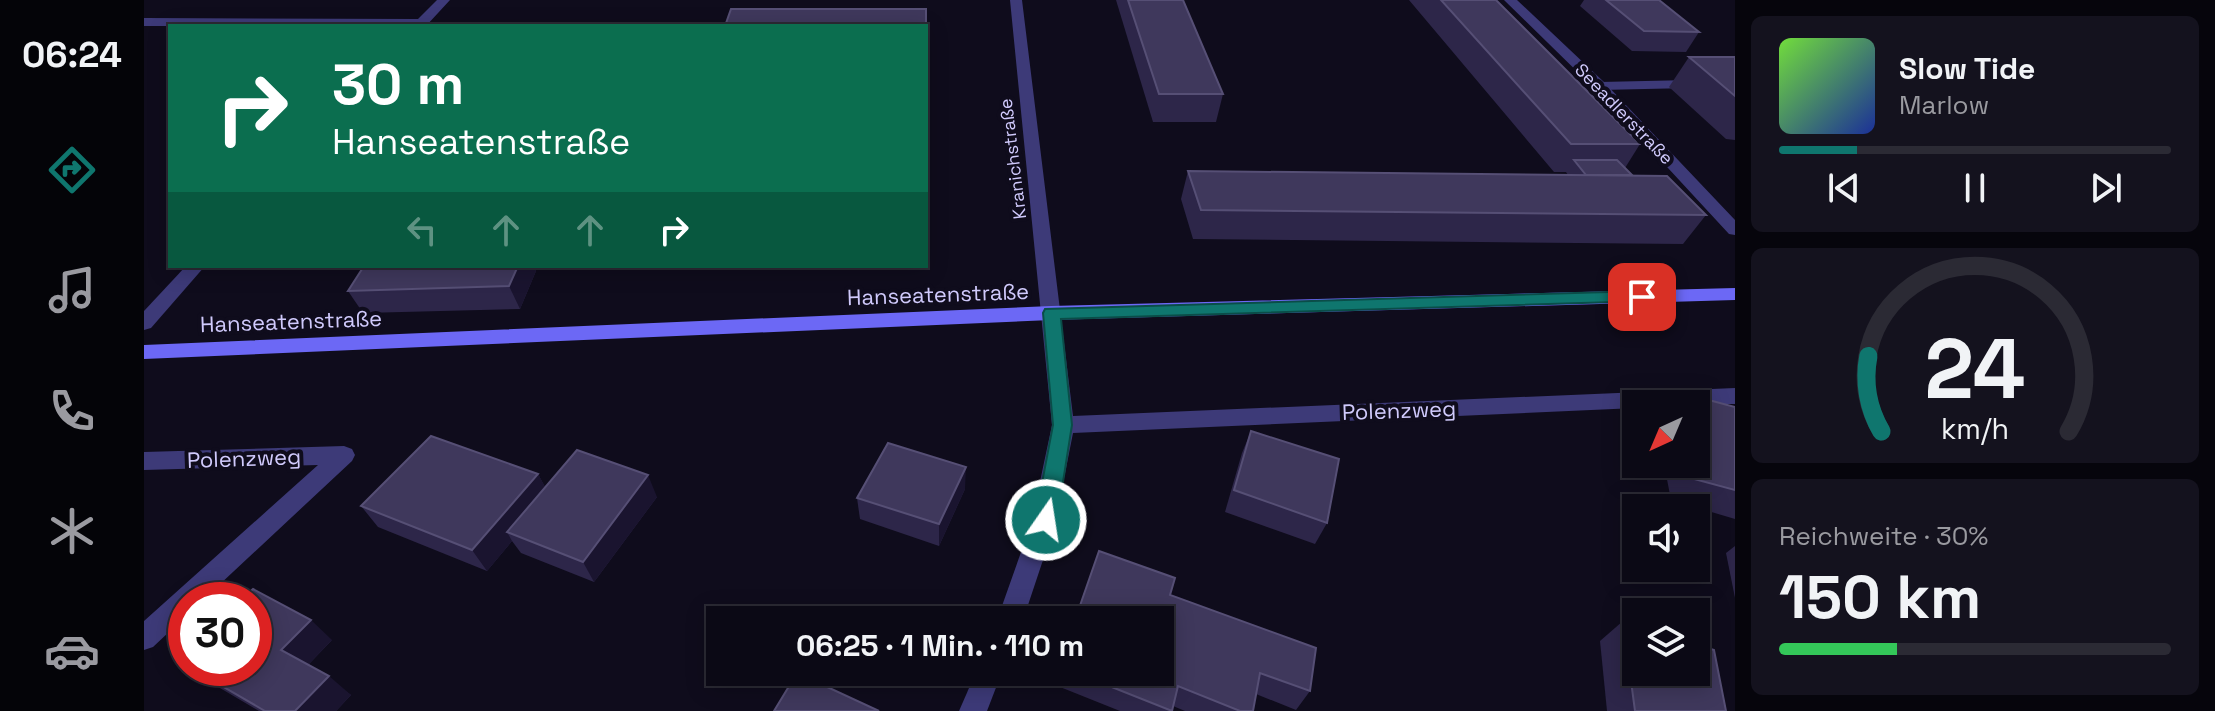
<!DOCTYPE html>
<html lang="de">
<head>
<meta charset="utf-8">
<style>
  body { margin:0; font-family:"Space Grotesk",sans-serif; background:#14121e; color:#f1f3f6; height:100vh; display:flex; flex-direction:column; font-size:30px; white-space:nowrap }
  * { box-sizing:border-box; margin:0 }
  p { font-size:26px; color:#9a9aa0 }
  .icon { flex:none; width:44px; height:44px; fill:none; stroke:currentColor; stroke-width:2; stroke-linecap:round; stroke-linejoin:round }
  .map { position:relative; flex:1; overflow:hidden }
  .panel { display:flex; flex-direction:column; gap:16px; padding:16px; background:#06050c; width:480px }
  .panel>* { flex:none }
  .guide { position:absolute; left:24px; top:24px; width:760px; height:244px; border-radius:0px; box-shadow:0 4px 20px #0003,0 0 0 2px #2b2a34; background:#0b6e4f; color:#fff; overflow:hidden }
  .needle { width:52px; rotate:224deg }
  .tools { position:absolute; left:1478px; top:390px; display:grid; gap:16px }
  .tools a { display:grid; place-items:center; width:88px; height:88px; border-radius:0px; background:#0b0915; box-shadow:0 4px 20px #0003,0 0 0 2px #2b2a34; font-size:40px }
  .speed { position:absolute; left:24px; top:582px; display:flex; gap:16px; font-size:40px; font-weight:700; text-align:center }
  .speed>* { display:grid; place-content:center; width:104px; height:104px; border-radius:50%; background:#0b0915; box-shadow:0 4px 20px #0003,0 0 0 2px #2b2a34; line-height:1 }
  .speed .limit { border:12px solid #d22; background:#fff; color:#111 }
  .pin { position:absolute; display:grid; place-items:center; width:68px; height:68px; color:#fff; margin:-34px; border-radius:16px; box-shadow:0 4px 12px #0006 }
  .me { position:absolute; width:88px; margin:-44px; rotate:13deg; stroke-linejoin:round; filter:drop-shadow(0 0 6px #0008) }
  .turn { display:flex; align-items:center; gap:28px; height:168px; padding:0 32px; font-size:36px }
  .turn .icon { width:104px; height:104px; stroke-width:2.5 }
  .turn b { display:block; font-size:56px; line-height:68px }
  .lanes { display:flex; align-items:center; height:76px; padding:0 32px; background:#0003; justify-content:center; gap:40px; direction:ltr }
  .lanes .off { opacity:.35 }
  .big { font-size:60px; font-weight:800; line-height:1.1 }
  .panel .card { flex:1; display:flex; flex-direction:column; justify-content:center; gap:12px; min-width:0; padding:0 28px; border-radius:12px; background:#14121e }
  .panel .dial { align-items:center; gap:0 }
  .dial svg { height:208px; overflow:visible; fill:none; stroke:#2b2a34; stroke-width:7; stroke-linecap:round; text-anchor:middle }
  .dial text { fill:#f1f3f6; stroke:none }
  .song { display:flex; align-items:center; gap:24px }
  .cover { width:96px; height:96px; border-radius:12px; background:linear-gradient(135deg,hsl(100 70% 55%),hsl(230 70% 35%)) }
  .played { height:8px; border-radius:4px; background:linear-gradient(90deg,#0f766e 20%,#2b2a34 20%) }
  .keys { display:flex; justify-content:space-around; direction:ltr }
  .charge { height:12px; border-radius:6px; background:linear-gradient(90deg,#34c759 30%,#2b2a34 0) }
  .trip { position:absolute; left:562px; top:606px; width:468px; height:80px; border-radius:0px; background:#0b0915; box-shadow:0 4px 20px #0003,0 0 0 2px #2b2a34; font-weight:800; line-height:80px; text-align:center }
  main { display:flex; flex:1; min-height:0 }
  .tab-bar { display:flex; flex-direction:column; width:144px; justify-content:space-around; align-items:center; background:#040408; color:#9a9aa0 }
  .tab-bar .icon { width:56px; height:56px }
  .tab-bar .selected { color:#0f766e }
  .tab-bar b { font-size:36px; color:#f1f3f6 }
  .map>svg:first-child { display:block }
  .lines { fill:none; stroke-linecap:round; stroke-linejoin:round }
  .lane { fill:#3d3a78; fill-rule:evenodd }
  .street { fill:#3d3a78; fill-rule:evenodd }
  .secondary { fill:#6c68f5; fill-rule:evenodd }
  .wall { fill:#2d2649 }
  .shaded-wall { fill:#1a142f }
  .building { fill:#3f385c; stroke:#564f75; stroke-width:2 }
  .route { fill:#0f766e; stroke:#0a4d48; stroke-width:2 }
  .labels { text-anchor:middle; stroke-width:8; stroke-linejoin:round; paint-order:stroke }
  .far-street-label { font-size:18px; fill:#d0cafc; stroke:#0f0c1c }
  .street-label { font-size:22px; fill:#d0cafc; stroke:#0f0c1c }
</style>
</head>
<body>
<main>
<nav class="tab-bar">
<b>06:24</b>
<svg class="icon selected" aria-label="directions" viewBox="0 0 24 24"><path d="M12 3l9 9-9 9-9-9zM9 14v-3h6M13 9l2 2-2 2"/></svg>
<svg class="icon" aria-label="music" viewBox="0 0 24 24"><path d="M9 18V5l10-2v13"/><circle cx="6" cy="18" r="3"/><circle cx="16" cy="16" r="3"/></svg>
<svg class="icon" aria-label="phone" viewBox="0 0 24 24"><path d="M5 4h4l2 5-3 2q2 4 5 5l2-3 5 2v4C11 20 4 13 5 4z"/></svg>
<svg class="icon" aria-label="climate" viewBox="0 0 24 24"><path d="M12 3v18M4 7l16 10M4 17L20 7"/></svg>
<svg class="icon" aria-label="car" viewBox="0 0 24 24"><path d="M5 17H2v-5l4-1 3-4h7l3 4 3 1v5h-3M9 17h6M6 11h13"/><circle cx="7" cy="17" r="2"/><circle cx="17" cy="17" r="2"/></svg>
</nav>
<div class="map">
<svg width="1591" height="711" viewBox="0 0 1591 711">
  <rect width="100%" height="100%" fill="#0f0c1c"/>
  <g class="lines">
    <polygon class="lane" points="1591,79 1591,87 1456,90 1449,86 1456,82"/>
    <g class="street">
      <polygon points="293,0 306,0 282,26 0,26 0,18 274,19"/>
      <polygon points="866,0 878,0 929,416 1591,388 1591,404 1492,404 1492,408 929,433 911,524 879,620 853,620 887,524 908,425"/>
      <polygon points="1360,0 1373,0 1461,83 1591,220 1591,235 1585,234 1451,89"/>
      <polygon points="42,266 61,266 7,328 0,330 0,311"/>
      <polygon points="200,446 208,449 211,455 208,461 59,600 42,600 42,616 9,647 0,650 0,621 174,465 0,470 0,452"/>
      <polygon points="832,672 858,672 843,711 815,711"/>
    </g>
    <polygon class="secondary" points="1591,288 1591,300 907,320 0,359 0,345 907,306"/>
  </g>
  <g class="wall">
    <polygon points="972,0 1039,0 1079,94 1072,122 1009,122"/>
    <polygon points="1265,0 1352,0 1496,144 1481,168 1488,175 1562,215 1539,244 1049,239 1037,199 1044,171 1424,175 1422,172 1410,172"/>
    <polygon points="1440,0 1515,0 1555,32 1542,52 1488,51 1436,6"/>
    <polygon points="1545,57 1591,57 1591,140 1582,139 1525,87"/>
    <polygon points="220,266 390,266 392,271 376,309 219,313 204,291"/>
    <polygon points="1531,391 1591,407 1591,519 1527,500 1520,464 1552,464 1552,404 1519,404"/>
    <polygon points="1107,431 1183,523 1171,544 1081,512 1098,453"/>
    <polygon points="394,474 401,487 513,497 450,582 377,553 368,541 343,571 234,527 217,506"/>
    <polygon points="821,489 795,546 716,519 713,498"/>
    <polygon points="1591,546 1591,598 1582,553"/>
    <polygon points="1026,595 1166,691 1152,710 1112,694 1109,711 1041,711 1029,706 1028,711 976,711 911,685 914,672 1016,672"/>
    <polygon points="1479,621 1582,711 1463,711 1456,641"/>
    <polygon points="188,640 164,665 207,695 192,711 115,711 59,678 45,668 110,668"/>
  </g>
  <g class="shaded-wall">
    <polygon points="374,266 390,266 392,271 376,309 365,286"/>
    <polygon points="822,467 821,489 795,546 795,524"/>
    <polygon points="394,474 406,496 363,532 368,541 343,571 328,550"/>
    <polygon points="504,475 513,497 450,582 439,562"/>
    <polygon points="167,620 188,640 160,669 137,650"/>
    <polygon points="185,676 207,695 192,711 151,711"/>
  </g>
  <g class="building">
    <polygon points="984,0 1039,0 1079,94 1015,94"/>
    <polygon points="1297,0 1352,0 1496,144 1427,144"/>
    <polygon points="1462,0 1515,0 1555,32 1500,31"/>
    <polygon points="587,9 782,9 782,26 581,26"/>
    <polygon points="1545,57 1591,57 1591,96"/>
    <polygon points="1430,160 1473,160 1488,175 1442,175"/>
    <polygon points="1044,171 1523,176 1562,215 1057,210"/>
    <polygon points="220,266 374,266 365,286 204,291"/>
    <polygon points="1531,391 1591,407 1591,490 1550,479 1546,464 1552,464 1552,404 1534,404"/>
    <polygon points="1107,431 1195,459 1183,523 1090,490"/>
    <polygon points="287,436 394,474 328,550 217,506"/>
    <polygon points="744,443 822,467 795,524 713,498"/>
    <polygon points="433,450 504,475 439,562 363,532"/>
    <polygon points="955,551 1031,578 1026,595 1172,648 1166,691 1116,673 1109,711 1096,711 1034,686 1028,711 930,672 1016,672 1016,620 931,620"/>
    <polygon points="109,589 167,620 137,650 185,676 151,711 121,711 47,668 110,668 110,600 97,600"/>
    <polygon points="1479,621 1492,625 1492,672 1552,672 1552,644 1570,650 1582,711 1491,711"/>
    <polygon points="42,650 42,665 32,659"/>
    <polygon points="653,673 735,711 630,711"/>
  </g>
  <polygon class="route" points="1498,291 1506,297 1504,301 917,319 928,425 913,520 910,527 894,527 891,520 909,425 899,313 901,309"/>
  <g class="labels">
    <g class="far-street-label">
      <text transform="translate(1480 114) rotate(46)" y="6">Seeadlerstraße</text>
      <text transform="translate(869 159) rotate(-97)" y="6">Kranichstraße</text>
    </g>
    <g class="street-label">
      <text transform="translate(794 294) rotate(-2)" y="8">Hanseatenstraße</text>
      <text transform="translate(147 321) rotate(-2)" y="8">Hanseatenstraße</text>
      <text transform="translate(1255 410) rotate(-2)" y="8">Polenzweg</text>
      <text transform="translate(100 458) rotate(-2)" y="8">Polenzweg</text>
    </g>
  </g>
</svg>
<div class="tools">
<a><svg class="needle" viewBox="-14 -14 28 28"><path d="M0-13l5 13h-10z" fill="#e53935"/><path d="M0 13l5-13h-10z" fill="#9a9aa0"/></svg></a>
<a><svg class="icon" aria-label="sound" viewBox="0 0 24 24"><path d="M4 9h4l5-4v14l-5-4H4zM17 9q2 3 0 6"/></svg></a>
<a><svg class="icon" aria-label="layers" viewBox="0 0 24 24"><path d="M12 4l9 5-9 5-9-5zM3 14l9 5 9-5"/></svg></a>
</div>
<div class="speed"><div class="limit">30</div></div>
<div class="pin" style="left:1498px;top:297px;background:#d93025"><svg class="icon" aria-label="arrive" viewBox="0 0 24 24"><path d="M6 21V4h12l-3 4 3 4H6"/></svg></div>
<svg class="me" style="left:902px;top:520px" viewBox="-20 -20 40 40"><circle r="17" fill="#0f766e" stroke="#fff" stroke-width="3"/><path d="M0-11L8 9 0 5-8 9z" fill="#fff"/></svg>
<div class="trip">06:25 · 1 Min. · 110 m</div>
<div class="guide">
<div class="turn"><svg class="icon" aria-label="right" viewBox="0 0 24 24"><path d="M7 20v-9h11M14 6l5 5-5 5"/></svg><div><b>30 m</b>Hanseatenstraße</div></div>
<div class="lanes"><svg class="icon off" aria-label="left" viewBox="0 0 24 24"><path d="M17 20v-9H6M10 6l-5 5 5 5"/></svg><svg class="icon off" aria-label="ahead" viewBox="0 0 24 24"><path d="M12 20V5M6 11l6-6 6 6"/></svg><svg class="icon off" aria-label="ahead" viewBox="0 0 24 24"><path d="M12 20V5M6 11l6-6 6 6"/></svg><svg class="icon" aria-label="right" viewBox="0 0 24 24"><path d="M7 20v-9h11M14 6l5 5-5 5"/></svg></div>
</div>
</div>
<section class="panel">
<div class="card">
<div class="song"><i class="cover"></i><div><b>Slow Tide</b><p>Marlow</p></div></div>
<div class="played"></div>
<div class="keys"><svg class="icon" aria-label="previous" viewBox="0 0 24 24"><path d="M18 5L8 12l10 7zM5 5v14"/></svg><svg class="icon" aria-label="pause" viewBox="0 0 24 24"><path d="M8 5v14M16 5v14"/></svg><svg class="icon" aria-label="next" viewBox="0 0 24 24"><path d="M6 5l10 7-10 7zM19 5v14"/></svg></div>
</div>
<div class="card dial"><svg viewBox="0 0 100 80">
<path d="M14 69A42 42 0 1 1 86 69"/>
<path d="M14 69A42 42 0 0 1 9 40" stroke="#0f766e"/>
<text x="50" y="56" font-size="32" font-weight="700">24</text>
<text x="50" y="72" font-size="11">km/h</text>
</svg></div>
<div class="card"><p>Reichweite · 30%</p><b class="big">150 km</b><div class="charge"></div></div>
</section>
</main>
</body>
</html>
